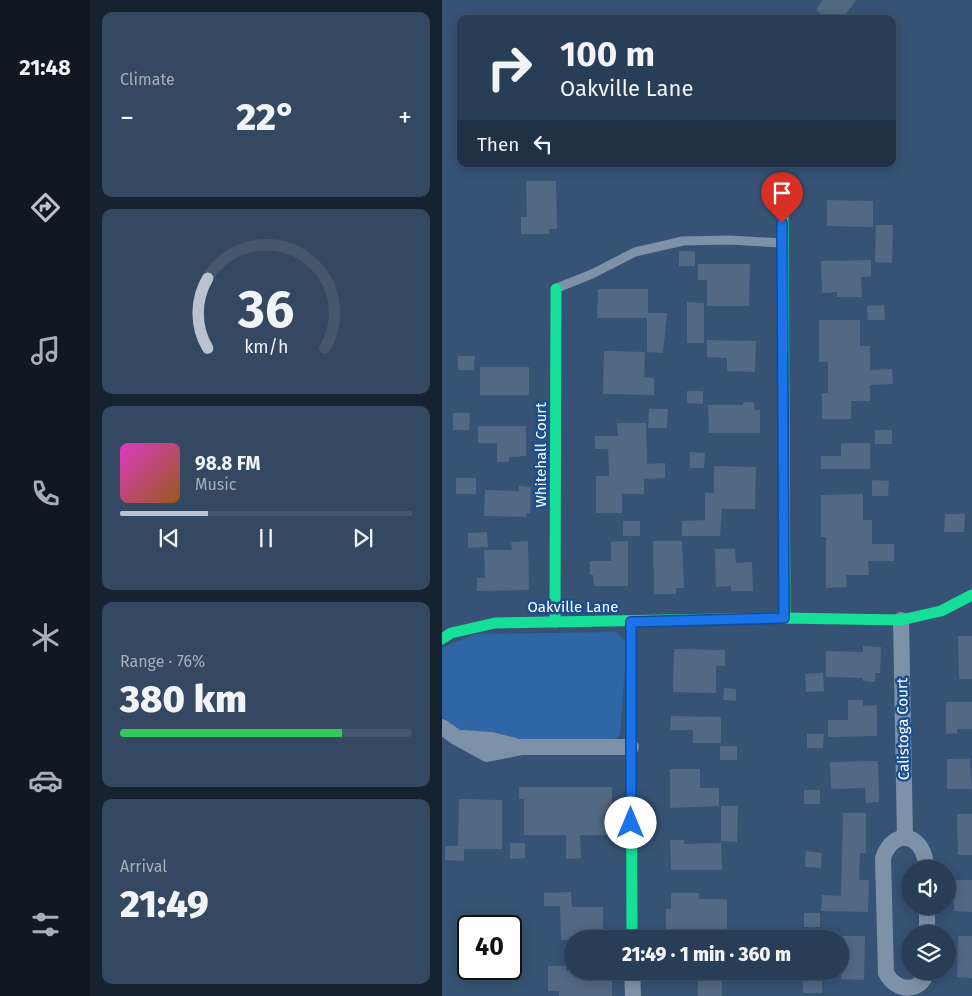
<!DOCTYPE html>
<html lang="en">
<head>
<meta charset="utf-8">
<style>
  body { margin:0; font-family:"Fira Sans",sans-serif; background:#344961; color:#f1f3f6; height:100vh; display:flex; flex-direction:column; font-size:19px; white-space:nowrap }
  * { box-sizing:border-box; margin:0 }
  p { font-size:16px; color:#a5aeba }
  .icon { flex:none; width:28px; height:28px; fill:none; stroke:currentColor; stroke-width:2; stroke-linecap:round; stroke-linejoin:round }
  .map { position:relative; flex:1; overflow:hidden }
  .side { display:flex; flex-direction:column; gap:12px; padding:12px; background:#162230; width:352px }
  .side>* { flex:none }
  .hud { position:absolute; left:15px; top:15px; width:439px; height:152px; border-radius:10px; box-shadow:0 2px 12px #0003,0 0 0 1px #44576d; background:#283e57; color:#f1f3f6; overflow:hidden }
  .controls { position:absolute; left:459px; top:860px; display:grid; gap:10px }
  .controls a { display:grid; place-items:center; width:55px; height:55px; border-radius:50%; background:#283e57; box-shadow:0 2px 12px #0003,0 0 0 1px #44576d; font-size:25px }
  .speed { position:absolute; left:15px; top:915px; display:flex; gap:10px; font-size:25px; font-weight:700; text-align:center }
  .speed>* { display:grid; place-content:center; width:65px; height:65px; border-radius:50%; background:#283e57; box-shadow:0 2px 12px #0003,0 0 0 1px #44576d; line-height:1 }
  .speed .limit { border:2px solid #111; border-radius:8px; background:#fff; color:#111 }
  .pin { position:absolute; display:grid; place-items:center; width:42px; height:42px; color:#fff; margin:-51px -21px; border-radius:50% 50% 50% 0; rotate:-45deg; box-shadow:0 0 5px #0007 }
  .pin .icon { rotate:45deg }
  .me { position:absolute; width:55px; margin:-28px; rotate:0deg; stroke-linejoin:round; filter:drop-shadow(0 0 4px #0008) }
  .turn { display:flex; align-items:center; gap:18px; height:105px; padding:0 20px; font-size:22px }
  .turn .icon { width:65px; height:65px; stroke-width:2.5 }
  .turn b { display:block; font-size:35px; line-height:42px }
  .then { display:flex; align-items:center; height:48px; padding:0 20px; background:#0003; gap:10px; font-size:19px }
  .big { font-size:38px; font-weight:800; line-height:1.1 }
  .side .tile { flex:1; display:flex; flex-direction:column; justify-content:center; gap:8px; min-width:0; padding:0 18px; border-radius:10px; background:#344961 }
  .side .dial { align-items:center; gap:0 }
  .dial svg { height:130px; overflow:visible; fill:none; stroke:#44576d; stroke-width:7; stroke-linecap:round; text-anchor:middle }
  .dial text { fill:#f1f3f6; stroke:none }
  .song { display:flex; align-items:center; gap:15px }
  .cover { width:60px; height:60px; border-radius:8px; background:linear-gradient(135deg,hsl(310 70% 55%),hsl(30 70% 35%)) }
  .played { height:5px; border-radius:2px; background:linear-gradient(90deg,#b9c2ce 30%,#44576d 30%) }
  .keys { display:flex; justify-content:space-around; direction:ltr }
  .heat { display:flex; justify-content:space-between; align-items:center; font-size:28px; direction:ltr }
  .charge { height:8px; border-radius:4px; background:linear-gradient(90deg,#34c759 76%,#44576d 0) }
  .trip { position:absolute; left:122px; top:930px; width:285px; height:50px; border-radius:25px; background:#283e57; box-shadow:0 2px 12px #0003,0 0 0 1px #44576d; font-weight:800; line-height:50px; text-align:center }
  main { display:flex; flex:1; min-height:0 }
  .menu { display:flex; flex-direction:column; width:90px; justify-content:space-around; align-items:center; background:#101923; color:#a5aeba }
  .menu .icon { width:35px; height:35px }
  .menu .selected { color:#b9c2ce }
  .menu b { font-size:22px; color:#f1f3f6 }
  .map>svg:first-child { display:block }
  .green { fill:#2f66a5 }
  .building { fill:#526984 }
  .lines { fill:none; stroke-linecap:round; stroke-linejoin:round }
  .lane { stroke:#7d92a8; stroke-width:9 }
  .street { stroke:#7d92a8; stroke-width:16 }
  .fast { stroke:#16e098; stroke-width:11 }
  .route-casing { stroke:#114b97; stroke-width:12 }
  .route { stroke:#1a73e8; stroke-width:9 }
  .labels { text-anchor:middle; stroke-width:5; stroke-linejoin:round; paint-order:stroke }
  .street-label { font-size:15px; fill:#fff; stroke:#1b4f8f }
</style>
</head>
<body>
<main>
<nav class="menu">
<b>21:48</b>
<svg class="icon selected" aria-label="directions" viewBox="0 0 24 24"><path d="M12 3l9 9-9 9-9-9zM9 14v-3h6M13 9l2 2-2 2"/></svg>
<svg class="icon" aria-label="music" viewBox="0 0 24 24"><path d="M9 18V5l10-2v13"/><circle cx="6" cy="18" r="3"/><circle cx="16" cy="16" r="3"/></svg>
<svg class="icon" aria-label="phone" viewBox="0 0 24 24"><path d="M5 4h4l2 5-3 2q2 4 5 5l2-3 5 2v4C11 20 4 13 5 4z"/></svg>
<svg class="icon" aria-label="climate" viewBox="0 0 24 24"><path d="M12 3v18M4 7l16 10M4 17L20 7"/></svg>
<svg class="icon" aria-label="car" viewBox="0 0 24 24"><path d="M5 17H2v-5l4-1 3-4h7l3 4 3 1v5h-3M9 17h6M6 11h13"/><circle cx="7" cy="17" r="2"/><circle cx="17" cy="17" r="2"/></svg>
<svg class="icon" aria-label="filters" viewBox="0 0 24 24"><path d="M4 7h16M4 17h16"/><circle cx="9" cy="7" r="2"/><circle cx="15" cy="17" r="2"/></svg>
</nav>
<section class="side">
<div class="tile"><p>Climate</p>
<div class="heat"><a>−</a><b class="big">22°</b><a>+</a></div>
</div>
<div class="tile dial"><svg viewBox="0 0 100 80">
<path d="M14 69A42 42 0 1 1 86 69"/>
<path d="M14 69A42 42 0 0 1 14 26" stroke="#b9c2ce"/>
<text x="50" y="56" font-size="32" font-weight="700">36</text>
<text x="50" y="72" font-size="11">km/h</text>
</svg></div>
<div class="tile">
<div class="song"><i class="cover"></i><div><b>98.8 FM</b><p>Music</p></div></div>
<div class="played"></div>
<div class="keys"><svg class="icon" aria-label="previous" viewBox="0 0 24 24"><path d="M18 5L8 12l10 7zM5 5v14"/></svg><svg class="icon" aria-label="pause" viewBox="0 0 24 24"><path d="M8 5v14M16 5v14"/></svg><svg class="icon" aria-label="next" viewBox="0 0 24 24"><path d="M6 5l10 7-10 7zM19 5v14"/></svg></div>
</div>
<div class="tile"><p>Range · 76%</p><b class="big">380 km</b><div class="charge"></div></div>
<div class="tile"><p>Arrival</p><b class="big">21:49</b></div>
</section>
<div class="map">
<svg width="530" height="996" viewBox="0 0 530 996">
  <rect width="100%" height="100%" fill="#365274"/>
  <polygon class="green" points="174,632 185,643 178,735 169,742 79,742 21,733 0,717 0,648 33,634"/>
  <g class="building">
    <polygon points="381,0 414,0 400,19 386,19 374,10"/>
    <polygon points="84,181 114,181 115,229 107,229 107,234 79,234 79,217 85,217"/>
    <polygon points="385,200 431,201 431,227 385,226"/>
    <polygon points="434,225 451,225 450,263 433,262"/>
    <rect x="237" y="251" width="16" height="15"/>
    <polygon points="429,260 429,277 419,277 420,297 395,297 395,292 380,293 379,261"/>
    <polygon points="256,264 308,264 307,306 265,306 265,280 256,280"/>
    <polygon points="156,289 206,289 206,313 225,313 221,353 205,352 205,318 155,318"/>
    <polygon points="245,302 262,303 262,343 245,343"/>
    <polygon points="442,305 443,320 426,320 425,306"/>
    <polygon points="377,320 418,320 418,346 428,346 428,370 450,369 451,384 428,385 428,401 409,401 409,419 380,419 380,393 386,393 386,362 377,362"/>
    <polygon points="265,340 314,341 313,372 285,371 285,358 265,357"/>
    <polygon points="162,351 203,352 202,377 212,378 212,395 161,394"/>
    <polygon points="16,356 33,356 32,370 16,370"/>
    <rect x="38" y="367" width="49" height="28"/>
    <polygon points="245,391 261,391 261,404 245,403"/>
    <polygon points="301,402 312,402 313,410 318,410 318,433 267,433 266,405 301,405"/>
    <polygon points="207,409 226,409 225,428 206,428"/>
    <polygon points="11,413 28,413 27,430 11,430"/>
    <polygon points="175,423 204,423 205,464 223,463 223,478 202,479 202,494 180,494 180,513 154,513 154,476 167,476 166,449 153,449 153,436 176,436"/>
    <polygon points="36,426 84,426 84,456 67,457 67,462 55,462 55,443 36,443"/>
    <rect x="433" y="430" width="17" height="14"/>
    <polygon points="399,443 428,443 428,469 379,469 379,456 399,456"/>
    <polygon points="248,452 263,453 262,468 248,468"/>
    <polygon points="272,466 314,467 313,509 280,509 278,536 240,536 240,521 263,520 263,493 272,493"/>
    <rect x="14" y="478" width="20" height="16"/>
    <polygon points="430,480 447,481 446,496 430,496"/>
    <polygon points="77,486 89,487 88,513 84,513 84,517 42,516 43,490 77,491"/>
    <polygon points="421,494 421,520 430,520 430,544 452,544 452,561 426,561 427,575 404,575 405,587 384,588 384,537 379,537 379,495"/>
    <polygon points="503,514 523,514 522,532 502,532"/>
    <rect x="181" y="521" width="17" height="15"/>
    <polygon points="45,532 46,547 26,548 26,533"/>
    <polygon points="86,541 87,590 35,591 35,578 43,578 42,550 70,550 69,542"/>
    <polygon points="186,541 186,586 152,586 151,575 148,575 148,561 169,561 169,542"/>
    <polygon points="211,541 240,541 242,588 234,588 234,594 212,594"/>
    <polygon points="273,549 293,549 294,563 310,562 311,591 289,591 289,586 274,587"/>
    <polygon points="516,636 530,636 530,679 517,679"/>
    <polygon points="421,646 439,647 438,673 433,673 433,682 421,681 421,678 384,677 384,651 421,652"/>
    <polygon points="232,649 283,650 283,666 274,666 274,693 231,692"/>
    <polygon points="381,673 382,691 364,692 363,674"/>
    <polygon points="282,688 294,689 294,701 281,700"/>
    <polygon points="406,700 421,700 421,706 435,705 435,736 386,737 386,720 406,720"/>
    <polygon points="504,702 530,702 530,729 515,729 515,733 504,734"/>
    <polygon points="229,716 279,717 279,743 251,743 251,730 228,730"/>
    <polygon points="365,734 382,734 381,748 365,748"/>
    <rect x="278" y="746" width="17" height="14"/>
    <polygon points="505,759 528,759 530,789 505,789"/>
    <polygon points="436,761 437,802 424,803 423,788 389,789 388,762"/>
    <polygon points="228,769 258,769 258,788 277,788 277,806 228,808"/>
    <polygon points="77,787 170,787 170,814 166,814 166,835 138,835 139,858 124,859 124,835 82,835 82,799 77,799"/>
    <rect x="362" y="790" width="16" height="14"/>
    <polygon points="17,799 60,800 60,849 22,849 22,861 3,860 3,846 16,846"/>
    <polygon points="279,806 296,806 295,842 279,841"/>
    <polygon points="401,813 424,813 424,853 418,853 417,880 427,880 426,912 379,911 380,895 399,896"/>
    <polygon points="515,814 530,814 530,855 516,855"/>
    <polygon points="228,840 242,840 242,844 279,843 280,870 229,870"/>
    <polygon points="68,843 83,843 83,858 68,859"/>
    <polygon points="364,851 380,853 379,868 363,867"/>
    <polygon points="512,880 530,880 530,912 512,911"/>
    <polygon points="129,892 130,907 161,907 161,939 119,940 118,906 102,906 102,893"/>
    <polygon points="229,893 257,893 257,899 285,899 285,929 224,929 224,909 229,909"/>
    <rect x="362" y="913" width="16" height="14"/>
    <polygon points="399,936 423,936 422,980 399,979"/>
    <polygon points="516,936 530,936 530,978 515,977"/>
    <polygon points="106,966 124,966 124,971 170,971 170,996 117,996 117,991 106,991"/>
    <rect x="256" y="971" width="24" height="25"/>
    <polygon points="380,977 380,993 361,993 361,978"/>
  </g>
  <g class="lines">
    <polyline class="lane" points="115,288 150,274 193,252 241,241 287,240 340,243"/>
    <g class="street">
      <polyline points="459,620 463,838"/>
      <polyline points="0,727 14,737 45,754 80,747 189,747"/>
      <polyline points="21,738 49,740 73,746"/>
      <path d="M484,869C484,834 452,826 441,858L444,973C454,992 479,994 485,971"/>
      <polyline points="485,906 485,934"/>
      <polyline points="190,971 191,996"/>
    </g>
    <g class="fast">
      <polyline points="341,203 343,618"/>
      <polyline points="113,622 114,289"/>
      <polyline points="189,622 190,939"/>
      <polyline points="0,639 9,633 53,623 343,618 459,620 499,611 530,595"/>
    </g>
  </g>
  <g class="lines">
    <defs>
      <polyline id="route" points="189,823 189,622 342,618 340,223"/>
    </defs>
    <use href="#route" class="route-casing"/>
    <use href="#route" class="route"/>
  </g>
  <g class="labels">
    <g class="street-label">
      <text transform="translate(99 455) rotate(-90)" y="5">Whitehall Court</text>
      <text x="131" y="612">Oakville Lane</text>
      <text transform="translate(461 729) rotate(-91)" y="5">Calistoga Court</text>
    </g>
  </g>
</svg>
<div class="controls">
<a><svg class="icon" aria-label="sound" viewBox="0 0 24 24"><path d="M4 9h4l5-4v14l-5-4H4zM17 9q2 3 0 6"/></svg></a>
<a><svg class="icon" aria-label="layers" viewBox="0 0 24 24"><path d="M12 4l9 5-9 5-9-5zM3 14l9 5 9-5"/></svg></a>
</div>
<div class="speed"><div class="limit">40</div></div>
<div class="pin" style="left:340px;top:223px;background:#d93025"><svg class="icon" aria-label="arrive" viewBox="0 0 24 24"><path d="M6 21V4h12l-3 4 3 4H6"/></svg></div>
<svg class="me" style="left:189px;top:823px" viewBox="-20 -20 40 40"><circle r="19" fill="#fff"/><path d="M0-13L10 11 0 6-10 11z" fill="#1a73e8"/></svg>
<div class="trip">21:49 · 1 min · 360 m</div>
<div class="hud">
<div class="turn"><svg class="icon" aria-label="right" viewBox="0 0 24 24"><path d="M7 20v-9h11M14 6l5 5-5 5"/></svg><div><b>100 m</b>Oakville Lane</div></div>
<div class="then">Then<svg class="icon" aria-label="left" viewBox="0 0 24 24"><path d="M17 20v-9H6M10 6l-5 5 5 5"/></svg></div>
</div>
</div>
</main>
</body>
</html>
